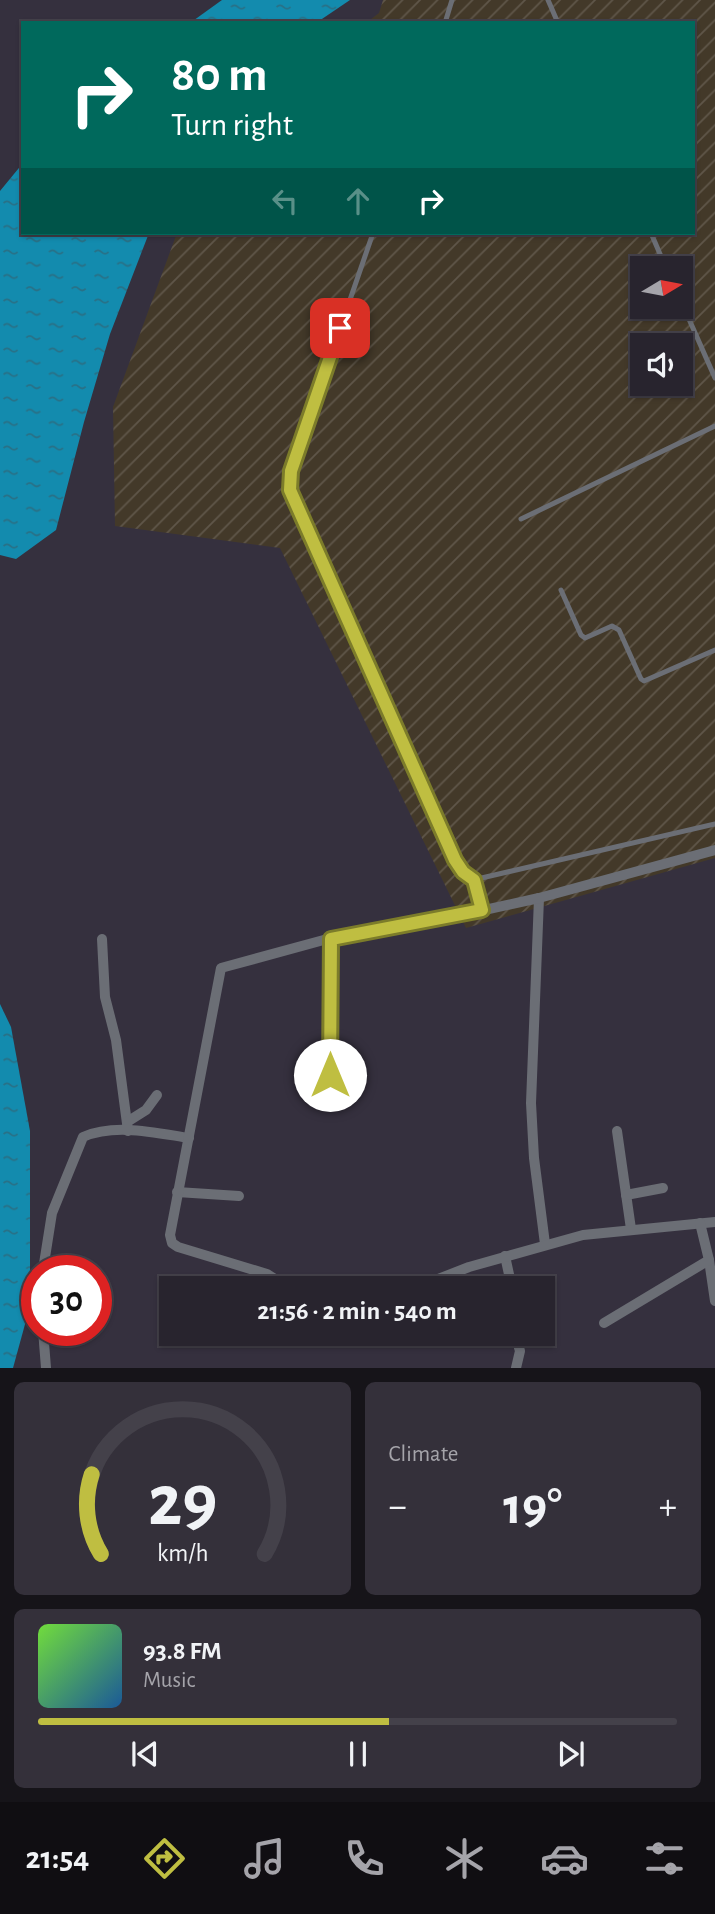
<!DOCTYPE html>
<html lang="en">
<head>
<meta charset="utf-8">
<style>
  body { margin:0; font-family:"Alegreya Sans",sans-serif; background:#34303a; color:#f1f3f6; height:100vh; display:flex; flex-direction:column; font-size:26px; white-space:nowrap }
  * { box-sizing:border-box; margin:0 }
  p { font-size:23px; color:#a5a4aa }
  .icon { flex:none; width:38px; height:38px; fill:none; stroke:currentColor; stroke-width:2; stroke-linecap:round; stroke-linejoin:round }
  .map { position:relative; height:1368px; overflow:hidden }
  .sheet { display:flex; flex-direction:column; gap:14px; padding:14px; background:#161419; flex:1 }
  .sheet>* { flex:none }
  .banner { position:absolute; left:21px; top:21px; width:674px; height:214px; border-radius:0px; box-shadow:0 2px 5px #0004,0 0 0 2px #44414a; background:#00695c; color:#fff; overflow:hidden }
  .needle { width:46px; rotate:80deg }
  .controls { position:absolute; left:630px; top:256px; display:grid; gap:14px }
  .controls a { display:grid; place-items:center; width:63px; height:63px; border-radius:0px; background:#28242e; box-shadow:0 2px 5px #0004,0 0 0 2px #44414a; font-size:35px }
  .speed { position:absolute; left:21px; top:1255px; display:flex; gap:14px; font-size:35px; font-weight:700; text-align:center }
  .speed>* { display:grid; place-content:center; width:91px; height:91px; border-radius:50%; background:#28242e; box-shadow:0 2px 5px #0004,0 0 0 2px #44414a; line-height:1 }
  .speed .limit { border:10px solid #d22; background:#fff; color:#111 }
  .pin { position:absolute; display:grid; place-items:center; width:60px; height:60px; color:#fff; margin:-30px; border-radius:14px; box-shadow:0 4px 10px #0006 }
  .me { position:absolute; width:77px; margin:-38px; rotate:0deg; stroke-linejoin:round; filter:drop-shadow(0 0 5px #0008) }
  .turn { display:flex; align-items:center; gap:24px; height:147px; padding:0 35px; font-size:32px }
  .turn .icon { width:91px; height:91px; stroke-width:2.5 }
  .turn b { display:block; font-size:49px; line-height:60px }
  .lanes { display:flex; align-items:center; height:66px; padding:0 35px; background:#0003; justify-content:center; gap:35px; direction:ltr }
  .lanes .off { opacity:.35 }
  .big { font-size:52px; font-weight:600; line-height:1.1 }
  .sheet .tile { flex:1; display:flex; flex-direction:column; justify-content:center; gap:10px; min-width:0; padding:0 24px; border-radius:10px; background:#34303a }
  .sheet .dial { align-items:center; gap:0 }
  .dial svg { height:182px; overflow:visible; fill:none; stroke:#44414a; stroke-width:7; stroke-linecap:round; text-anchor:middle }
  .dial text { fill:#f1f3f6; stroke:none }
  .song { display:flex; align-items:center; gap:21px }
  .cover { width:84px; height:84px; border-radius:10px; background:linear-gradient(135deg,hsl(100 70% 55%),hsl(210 70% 35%)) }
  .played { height:7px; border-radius:4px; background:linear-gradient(90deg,#bfbe41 55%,#44414a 55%) }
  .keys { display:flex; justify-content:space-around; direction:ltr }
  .heat { display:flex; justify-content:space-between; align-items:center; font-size:38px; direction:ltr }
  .sheet .tiles { flex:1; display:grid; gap:14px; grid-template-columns:1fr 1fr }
  .tile:last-child { grid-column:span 2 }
  .trip { position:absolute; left:159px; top:1276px; width:396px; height:70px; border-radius:0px; background:#28242e; box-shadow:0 2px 5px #0004,0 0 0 2px #44414a; font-weight:600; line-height:70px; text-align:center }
  .dock { display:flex; height:112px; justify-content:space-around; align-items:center; background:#100e12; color:#a5a4aa }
  .dock .icon { width:49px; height:49px }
  .dock .active { color:#bfbe41 }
  .dock b { font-size:32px; color:#f1f3f6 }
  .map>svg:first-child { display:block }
  .industrial { fill:url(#industrial-furrows); fill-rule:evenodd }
  .water { fill:url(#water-ripples) }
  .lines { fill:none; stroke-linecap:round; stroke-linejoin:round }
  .service { stroke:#6b6e75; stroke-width:5 }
  .minor { stroke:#6b6e75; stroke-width:10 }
  .route-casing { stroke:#7c7c2a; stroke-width:18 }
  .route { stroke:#bfbe41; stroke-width:12 }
</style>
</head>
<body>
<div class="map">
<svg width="715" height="1368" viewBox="0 0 715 1368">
  <defs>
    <pattern id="industrial-furrows" width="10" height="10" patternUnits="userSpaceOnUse" patternTransform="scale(1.75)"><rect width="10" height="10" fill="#433929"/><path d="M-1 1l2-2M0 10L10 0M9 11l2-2" fill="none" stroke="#5f5649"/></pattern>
    <pattern id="water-ripples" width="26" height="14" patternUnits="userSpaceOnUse" patternTransform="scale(1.75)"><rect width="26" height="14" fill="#138bae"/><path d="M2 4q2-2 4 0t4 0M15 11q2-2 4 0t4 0" fill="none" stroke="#297086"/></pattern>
  </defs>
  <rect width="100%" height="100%" fill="#35303e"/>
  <path class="industrial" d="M383,0H715V858L466,928L280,548L115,526L113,407L177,233H693V23H366L379,13ZM642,268H681V306H642ZM642,345H681V383H642Z"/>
  <g class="water">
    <polygon points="222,0 350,0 316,23 190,23"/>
    <polygon points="23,163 23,233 149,233 110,334 84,422 56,530 16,559 0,555 0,191"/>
    <polygon points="0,1004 11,1027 30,1131 30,1306 13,1368 0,1368"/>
  </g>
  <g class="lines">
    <g class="service">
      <polyline points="548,0 558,23"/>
      <polyline points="445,23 452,0"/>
      <polyline points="373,233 291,471 290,490 455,860 463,872 473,880 715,824"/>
      <polyline points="651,233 666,268"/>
      <polyline points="681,301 715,378"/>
      <polyline points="521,519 715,426"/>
      <polyline points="561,590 581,635 585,638 612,626 619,630 641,679 644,681 715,650"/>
      <polyline points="473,880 482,910"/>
    </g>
    <g class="minor">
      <polyline points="539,898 531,1103 534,1158 545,1244"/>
      <polyline points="102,939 105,997 116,1040 128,1131"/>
      <polyline points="330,1075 331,938"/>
      <polyline points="127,1122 146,1110 157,1095"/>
      <polyline points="617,1131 631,1229"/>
      <polyline points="177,1192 239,1196"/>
      <polyline points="626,1195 663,1188"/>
      <polyline points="505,1256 512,1288"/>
      <polyline points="709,1260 715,1301"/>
      <path d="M43,1270L52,1213L83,1137C115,1123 156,1133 189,1138"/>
      <polyline points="289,1288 267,1274 178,1247 172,1243 170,1235 221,968 331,938 448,918 539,898 715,850"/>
      <polyline points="415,1288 469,1267 583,1235 715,1222"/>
      <polyline points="604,1323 709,1260 700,1223"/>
      <polyline points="43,1330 46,1368"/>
      <polyline points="515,1334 520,1351 516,1368"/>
    </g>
  </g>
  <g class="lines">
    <defs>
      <polyline id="route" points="330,1075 331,939 482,910 474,880 463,872 455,860 290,490 291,471 340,328"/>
    </defs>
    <use href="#route" class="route-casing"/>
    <use href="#route" class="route"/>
  </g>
</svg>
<div class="controls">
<a><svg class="needle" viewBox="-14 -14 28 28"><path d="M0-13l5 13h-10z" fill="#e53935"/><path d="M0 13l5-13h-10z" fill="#a5a4aa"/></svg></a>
<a><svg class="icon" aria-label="sound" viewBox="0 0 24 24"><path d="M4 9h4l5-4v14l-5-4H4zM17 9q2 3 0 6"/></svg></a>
</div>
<div class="speed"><div class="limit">30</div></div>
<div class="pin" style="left:340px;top:328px;background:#d93025"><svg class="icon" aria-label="arrive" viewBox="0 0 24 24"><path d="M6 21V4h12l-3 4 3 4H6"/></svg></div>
<svg class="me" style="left:330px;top:1075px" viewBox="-20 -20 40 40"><circle r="19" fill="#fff"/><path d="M0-13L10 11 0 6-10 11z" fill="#bfbe41"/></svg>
<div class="trip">21:56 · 2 min · 540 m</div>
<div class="banner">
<div class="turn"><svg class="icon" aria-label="right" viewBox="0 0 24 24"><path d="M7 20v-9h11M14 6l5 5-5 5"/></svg><div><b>80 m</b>Turn right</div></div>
<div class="lanes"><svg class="icon off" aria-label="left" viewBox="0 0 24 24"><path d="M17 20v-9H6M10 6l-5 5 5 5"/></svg><svg class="icon off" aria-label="ahead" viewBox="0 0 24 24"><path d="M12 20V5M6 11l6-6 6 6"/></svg><svg class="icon" aria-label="right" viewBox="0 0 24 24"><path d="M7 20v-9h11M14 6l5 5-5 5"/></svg></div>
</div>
</div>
<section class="sheet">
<div class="tiles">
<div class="tile dial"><svg viewBox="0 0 100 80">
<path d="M14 69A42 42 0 1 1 86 69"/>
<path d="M14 69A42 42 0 0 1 10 34" stroke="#bfbe41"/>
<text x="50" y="56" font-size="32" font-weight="700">29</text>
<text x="50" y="72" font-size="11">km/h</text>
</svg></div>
<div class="tile"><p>Climate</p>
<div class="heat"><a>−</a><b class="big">19°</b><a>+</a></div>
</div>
<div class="tile">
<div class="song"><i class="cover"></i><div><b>93.8 FM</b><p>Music</p></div></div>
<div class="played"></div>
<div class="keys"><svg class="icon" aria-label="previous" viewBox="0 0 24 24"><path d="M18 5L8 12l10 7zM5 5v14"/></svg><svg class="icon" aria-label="pause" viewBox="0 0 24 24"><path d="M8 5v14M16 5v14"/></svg><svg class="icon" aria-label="next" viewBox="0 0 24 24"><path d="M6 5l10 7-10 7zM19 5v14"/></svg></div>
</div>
</div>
</section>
<nav class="dock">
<b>21:54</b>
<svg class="icon active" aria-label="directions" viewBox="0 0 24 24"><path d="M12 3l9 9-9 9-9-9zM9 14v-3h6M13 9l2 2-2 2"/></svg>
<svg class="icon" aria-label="music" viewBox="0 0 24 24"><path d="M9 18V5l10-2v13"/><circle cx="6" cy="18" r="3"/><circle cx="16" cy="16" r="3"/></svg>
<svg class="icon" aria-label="phone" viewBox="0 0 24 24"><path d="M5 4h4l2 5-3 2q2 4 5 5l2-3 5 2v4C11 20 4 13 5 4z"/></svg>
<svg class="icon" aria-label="climate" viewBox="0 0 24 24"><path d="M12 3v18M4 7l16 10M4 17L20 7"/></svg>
<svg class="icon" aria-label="car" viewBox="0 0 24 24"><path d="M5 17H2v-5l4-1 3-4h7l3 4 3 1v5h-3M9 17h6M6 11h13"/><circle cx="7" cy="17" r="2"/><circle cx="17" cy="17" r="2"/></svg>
<svg class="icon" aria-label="filters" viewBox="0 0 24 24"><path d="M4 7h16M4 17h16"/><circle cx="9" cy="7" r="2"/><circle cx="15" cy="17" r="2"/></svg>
</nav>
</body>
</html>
